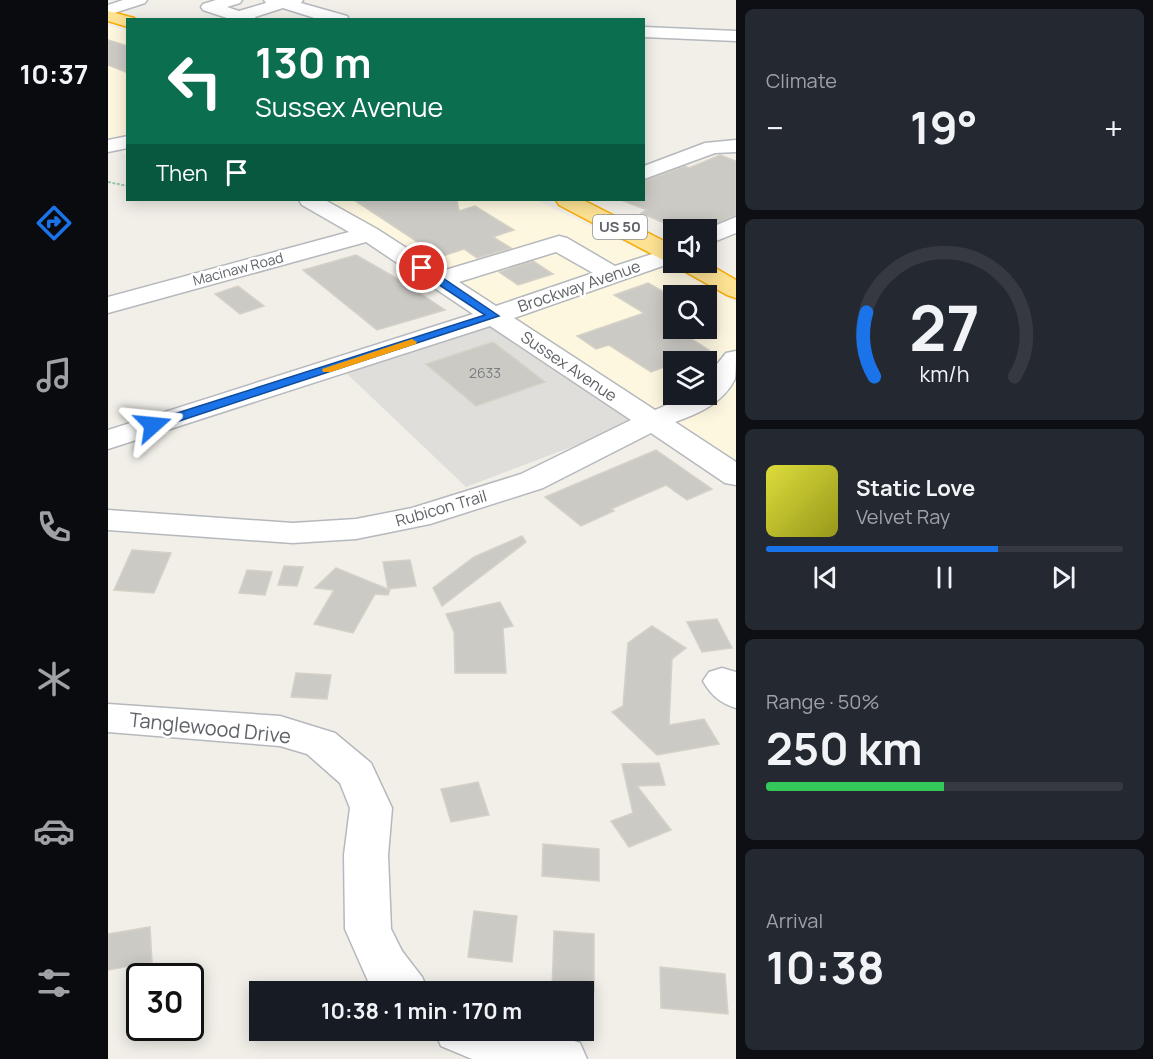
<!DOCTYPE html>
<html lang="en">
<head>
<meta charset="utf-8">
<style>
  body { margin:0; font-family:Manrope,sans-serif; background:#242831; color:#f1f3f6; height:100vh; display:flex; flex-direction:column; font-size:22px; white-space:nowrap }
  * { box-sizing:border-box; margin:0 }
  p { font-size:20px; color:#9ea1a6 }
  .icon { flex:none; width:33px; height:33px; fill:none; stroke:currentColor; stroke-width:2; stroke-linecap:round; stroke-linejoin:round }
  .map { position:relative; flex:1; overflow:hidden }
  .drawer { display:flex; flex-direction:column; gap:9px; padding:9px; background:#0d0f14; width:417px }
  .drawer>* { flex:none }
  .banner { position:absolute; left:18px; top:18px; width:519px; height:183px; border-radius:0px; box-shadow:0 3px 15px #0003; background:#0b6e4f; color:#fff; overflow:hidden }
  .buttons { position:absolute; left:555px; top:219px; display:grid; gap:12px }
  .buttons a { display:grid; place-items:center; width:54px; height:54px; border-radius:0px; background:#171b24; box-shadow:0 3px 15px #0003; font-size:30px }
  .speed { position:absolute; left:18px; top:963px; display:flex; gap:12px; font-size:30px; font-weight:700; text-align:center }
  .speed>* { display:grid; place-content:center; width:78px; height:78px; border-radius:50%; background:#171b24; box-shadow:0 3px 15px #0003; line-height:1 }
  .speed .limit { border:3px solid #111; border-radius:9px; background:#fff; color:#111 }
  .pin { position:absolute; display:grid; place-items:center; width:51px; height:51px; color:#fff; margin:-26px; border:3px solid #fff; border-radius:50%; box-shadow:0 2px 6px #0007 }
  .me { position:absolute; width:66px; margin:-33px; rotate:72deg; stroke-linejoin:round; filter:drop-shadow(0 0 4px #0008) }
  .turn { display:flex; align-items:center; gap:21px; height:126px; padding:0 30px; font-size:27px }
  .turn .icon { width:78px; height:78px; stroke-width:2.5 }
  .turn b { display:block; font-size:42px; line-height:51px }
  .then { display:flex; align-items:center; height:57px; padding:0 30px; background:#0003; gap:12px; font-size:22px }
  .big { font-size:45px; font-weight:700; line-height:1.1 }
  .drawer .card { flex:1; display:flex; flex-direction:column; justify-content:center; gap:9px; min-width:0; padding:0 21px; border-radius:9px; background:#242831 }
  .drawer .dial { align-items:center; gap:0 }
  .dial svg { height:156px; overflow:visible; fill:none; stroke:#363941; stroke-width:7; stroke-linecap:round; text-anchor:middle }
  .dial text { fill:#f1f3f6; stroke:none }
  .song { display:flex; align-items:center; gap:18px }
  .cover { width:72px; height:72px; border-radius:9px; background:linear-gradient(135deg,hsl(60 70% 55%),hsl(60 70% 35%)) }
  .played { height:6px; border-radius:3px; background:linear-gradient(90deg,#1a73e8 65%,#363941 65%) }
  .keys { display:flex; justify-content:space-around; direction:ltr }
  .heat { display:flex; justify-content:space-between; align-items:center; font-size:33px; direction:ltr }
  .charge { height:9px; border-radius:4px; background:linear-gradient(90deg,#34c759 50%,#363941 0) }
  .trip { position:absolute; left:141px; top:981px; width:345px; height:60px; border-radius:0px; background:#171b24; box-shadow:0 3px 15px #0003; font-weight:700; line-height:60px; text-align:center }
  main { display:flex; flex:1; min-height:0 }
  .tab-bar { display:flex; flex-direction:column; width:108px; justify-content:space-around; align-items:center; background:#090b0e; color:#9ea1a6 }
  .tab-bar .icon { width:42px; height:42px }
  .tab-bar .active { color:#1a73e8 }
  .tab-bar b { font-size:27px; color:#f1f3f6 }
  .map>svg:first-child { display:block }
  .commercial { fill:#fef7e0; fill-rule:evenodd }
  .industrial { fill:#e0deda }
  .building { fill:#cccac5; stroke:#d6d1c6; stroke-width:1.5 }
  .lines { fill:none; stroke-linecap:round; stroke-linejoin:round }
  .minor-casing { stroke:#b5b8bc; stroke-width:3 }
  .highway-casing { stroke:#f9ab00; stroke-width:3 }
  .path { stroke:#9cc7a9; stroke-width:2; stroke-dasharray:3 1.5; stroke-linecap:butt }
  .minor { fill:#fff; fill-rule:evenodd }
  .highway { fill:#fde293; fill-rule:evenodd }
  .route { fill:#1a73e8; stroke:#114b97; stroke-width:1.5 }
  .slow { fill:#f59e0b }
  .labels { text-anchor:middle; stroke-width:5; stroke-linejoin:round; paint-order:stroke }
  .far-street-label { font-size:14px; fill:#5f6368; stroke:#fff }
  .number-label { font-size:14px; fill:#7a7d7f }
  .shield { fill:#fff; stroke:#8f9295; stroke-width:1.5 }
  .shield-label { font-size:15px; font-weight:bold; fill:#5f6368 }
  .street-label { font-size:16px; fill:#5f6368; stroke:#fff }
  .near-street-label { font-size:20px; fill:#5f6368; stroke:#fff }
</style>
</head>
<body>
<main>
<nav class="tab-bar">
<b>10:37</b>
<svg class="icon active" aria-label="directions" viewBox="0 0 24 24"><path d="M12 3l9 9-9 9-9-9zM9 14v-3h6M13 9l2 2-2 2"/></svg>
<svg class="icon" aria-label="music" viewBox="0 0 24 24"><path d="M9 18V5l10-2v13"/><circle cx="6" cy="18" r="3"/><circle cx="16" cy="16" r="3"/></svg>
<svg class="icon" aria-label="phone" viewBox="0 0 24 24"><path d="M5 4h4l2 5-3 2q2 4 5 5l2-3 5 2v4C11 20 4 13 5 4z"/></svg>
<svg class="icon" aria-label="climate" viewBox="0 0 24 24"><path d="M12 3v18M4 7l16 10M4 17L20 7"/></svg>
<svg class="icon" aria-label="car" viewBox="0 0 24 24"><path d="M5 17H2v-5l4-1 3-4h7l3 4 3 1v5h-3M9 17h6M6 11h13"/><circle cx="7" cy="17" r="2"/><circle cx="17" cy="17" r="2"/></svg>
<svg class="icon" aria-label="filters" viewBox="0 0 24 24"><path d="M4 7h16M4 17h16"/><circle cx="9" cy="7" r="2"/><circle cx="15" cy="17" r="2"/></svg>
</nav>
<div class="map">
<svg width="628" height="1059" viewBox="0 0 628 1059">
  <rect width="100%" height="100%" fill="#f1efe8"/>
  <g class="commercial">
    <polygon points="0,25 19,31 19,156 0,140"/>
    <path d="M215,200H428L548,258L628,303V465ZM566,296H598V328H566ZM566,362H598V394H566Z"/>
  </g>
  <polygon class="industrial" points="384,319 535,420 358,487 233,368"/>
  <g class="building">
    <polygon points="0,40 20,46 20,73 0,65"/>
    <polygon points="612,155 628,161 628,215 595,230 572,230 533,213 539,210 513,200 536,200 536,181 577,166 581,168"/>
    <polygon points="246,200 349,200 351,211 367,206 406,230 385,237 403,248 369,258 356,249 332,257"/>
    <polygon points="248,255 295,282 337,310 269,330 195,270"/>
    <polygon points="425,261 445,274 410,285 391,272"/>
    <polygon points="540,283 566,298 566,328 601,350 543,372 501,345 488,349 469,336 536,313 506,295"/>
    <polygon points="130,286 156,306 132,314 107,294"/>
    <polygon points="385,342 437,382 368,406 318,364"/>
    <polygon points="548,450 604,489 579,500 558,485 503,509 506,511 473,526 437,497"/>
    <polygon points="414,536 418,542 334,606 325,588 366,557"/>
    <polygon points="24,550 63,553 46,593 6,590"/>
    <polygon points="302,560 308,586 280,589 275,562"/>
    <polygon points="176,566 195,567 189,586 170,585"/>
    <polygon points="228,568 282,590 280,595 267,594 245,633 206,624 226,590 207,588"/>
    <polygon points="139,570 164,572 157,595 131,593"/>
    <polygon points="392,602 405,626 395,628 398,673 347,673 346,632 338,614"/>
    <polygon points="609,619 624,648 594,652 579,622"/>
    <polygon points="544,626 578,648 564,659 561,725 596,719 611,744 549,755 504,712 515,706 520,643"/>
    <polygon points="188,673 223,675 219,699 183,697"/>
    <polygon points="551,763 557,785 529,786 563,830 521,847 503,821 525,813 514,764"/>
    <polygon points="370,782 381,815 343,822 333,789"/>
    <polygon points="435,844 491,849 491,881 434,876"/>
    <polygon points="366,911 409,916 404,962 360,957"/>
    <polygon points="42,927 44,962 0,970 0,934"/>
    <polygon points="446,931 486,934 486,992 444,992"/>
    <polygon points="552,967 617,974 620,1014 553,1008"/>
  </g>
  <g class="lines">
    <defs>
      <g id="minor">
        <polygon points="15,0 39,0 37,3 0,15 0,5"/>
        <polygon points="108,0 134,0 132,3 119,7 131,11 158,3 156,0 195,0 193,3 239,16 241,20 213,20 175,8 147,17 149,20 125,20 95,10 93,7 95,4"/>
        <polygon points="536,27 628,31 628,41 536,37"/>
        <polygon points="20,136 20,148 0,152 0,140"/>
        <polygon points="628,140 628,152 607,153 536,179 536,166 597,143"/>
        <path d="M191,200H217L269,229L334,271L451,236L459,238L507,266L566,247V262L406,318L547,410C567,402 577,394 598,394V378L618,353L628,351C628,359 628,372 627,379C615,403 590,414 567,422L628,462V485L617,483L543,433L435,488L322,524L248,539L185,543L0,530V510L185,523L248,519L304,508L413,474L523,420L382,326L0,449V430L365,314L258,242L0,313V297L241,232L194,205ZM448,252L485,273L388,306L351,282Z"/>
        <polygon points="449,200 472,200 469,205 461,207 452,205"/>
        <polygon points="628,217 628,233 598,245 597,230"/>
        <path d="M614,668L628,672V708C612,703 603,695 595,681L601,672Z"/>
        <polygon points="0,704 172,716 227,733 263,763 284,808 280,855 283,929 294,951 314,977 321,992 268,992 260,981 237,929 236,855 242,808 232,783 199,754 172,746 0,732"/>
        <path d="M326,1030C374,1030 425,1025 472,1043L479,1059H364L333,1046Z"/>
      </g>
      <g id="highway">
        <polygon points="0,11 26,18 27,20 20,20 20,27 0,21"/>
        <polygon points="448,200 475,200 566,246 566,262 597,262 628,280 628,298 619,295 569,267 567,263 557,261 451,205"/>
      </g>
    </defs>
    <use href="#minor" class="minor-casing"/>
    <use href="#highway" class="highway-casing"/>
    <polyline class="path" points="0,182 20,186"/>
    <use href="#minor" class="minor"/>
    <use href="#highway" class="highway"/>
  </g>
  <polygon class="route" points="310,266 317,266 391,316 50,428 45,429 39,425 41,422 377,315 310,271"/>
  <polygon class="slow" points="304,339 309,342 308,344 223,372 215,372 214,369"/>
  <g class="labels">
    <g class="far-street-label">
      <text transform="translate(130 269) rotate(-15)" y="5">Macinaw Road</text>
    </g>
    <g class="number-label">
      <text x="377" y="378">2633</text>
    </g>
    <rect class="shield" x="485" y="215" width="54" height="24" rx="4.5"/>
    <g class="shield-label">
      <text x="512" y="232">US 50</text>
    </g>
    <g class="street-label">
      <text transform="translate(471 286) rotate(-19)" y="6">Brockway Avenue</text>
      <text transform="translate(461 366) rotate(34)" y="6">Sussex Avenue</text>
      <text transform="translate(333 508) rotate(-16)" y="6">Rubicon Trail</text>
    </g>
    <g class="near-street-label">
      <text transform="translate(102 728) rotate(6)" y="7">Tanglewood Drive</text>
    </g>
  </g>
</svg>
<div class="buttons">
<a><svg class="icon" aria-label="sound" viewBox="0 0 24 24"><path d="M4 9h4l5-4v14l-5-4H4zM17 9q2 3 0 6"/></svg></a>
<a><svg class="icon" aria-label="search" viewBox="0 0 24 24"><circle cx="10" cy="10" r="6"/><path d="M15 15l6 6"/></svg></a>
<a><svg class="icon" aria-label="layers" viewBox="0 0 24 24"><path d="M12 4l9 5-9 5-9-5zM3 14l9 5 9-5"/></svg></a>
</div>
<div class="speed"><div class="limit">30</div></div>
<div class="pin" style="left:314px;top:268px;background:#d93025"><svg class="icon" aria-label="arrive" viewBox="0 0 24 24"><path d="M6 21V4h12l-3 4 3 4H6"/></svg></div>
<svg class="me" style="left:45px;top:425px" viewBox="-20 -20 40 40"><path d="M0-17L14 15 0 8-14 15z" fill="#1a73e8" stroke="#fff" stroke-width="4"/></svg>
<div class="trip">10:38 · 1 min · 170 m</div>
<div class="banner">
<div class="turn"><svg class="icon" aria-label="left" viewBox="0 0 24 24"><path d="M17 20v-9H6M10 6l-5 5 5 5"/></svg><div><b>130 m</b>Sussex Avenue</div></div>
<div class="then">Then<svg class="icon" aria-label="arrive" viewBox="0 0 24 24"><path d="M6 21V4h12l-3 4 3 4H6"/></svg></div>
</div>
</div>
<section class="drawer">
<div class="card"><p>Climate</p>
<div class="heat"><a>−</a><b class="big">19°</b><a>+</a></div>
</div>
<div class="card dial"><svg viewBox="0 0 100 80">
<path d="M14 69A42 42 0 1 1 86 69"/>
<path d="M14 69A42 42 0 0 1 10 36" stroke="#1a73e8"/>
<text x="50" y="56" font-size="32" font-weight="700">27</text>
<text x="50" y="72" font-size="11">km/h</text>
</svg></div>
<div class="card">
<div class="song"><i class="cover"></i><div><b>Static Love</b><p>Velvet Ray</p></div></div>
<div class="played"></div>
<div class="keys"><svg class="icon" aria-label="previous" viewBox="0 0 24 24"><path d="M18 5L8 12l10 7zM5 5v14"/></svg><svg class="icon" aria-label="pause" viewBox="0 0 24 24"><path d="M8 5v14M16 5v14"/></svg><svg class="icon" aria-label="next" viewBox="0 0 24 24"><path d="M6 5l10 7-10 7zM19 5v14"/></svg></div>
</div>
<div class="card"><p>Range · 50%</p><b class="big">250 km</b><div class="charge"></div></div>
<div class="card"><p>Arrival</p><b class="big">10:38</b></div>
</section>
</main>
</body>
</html>
